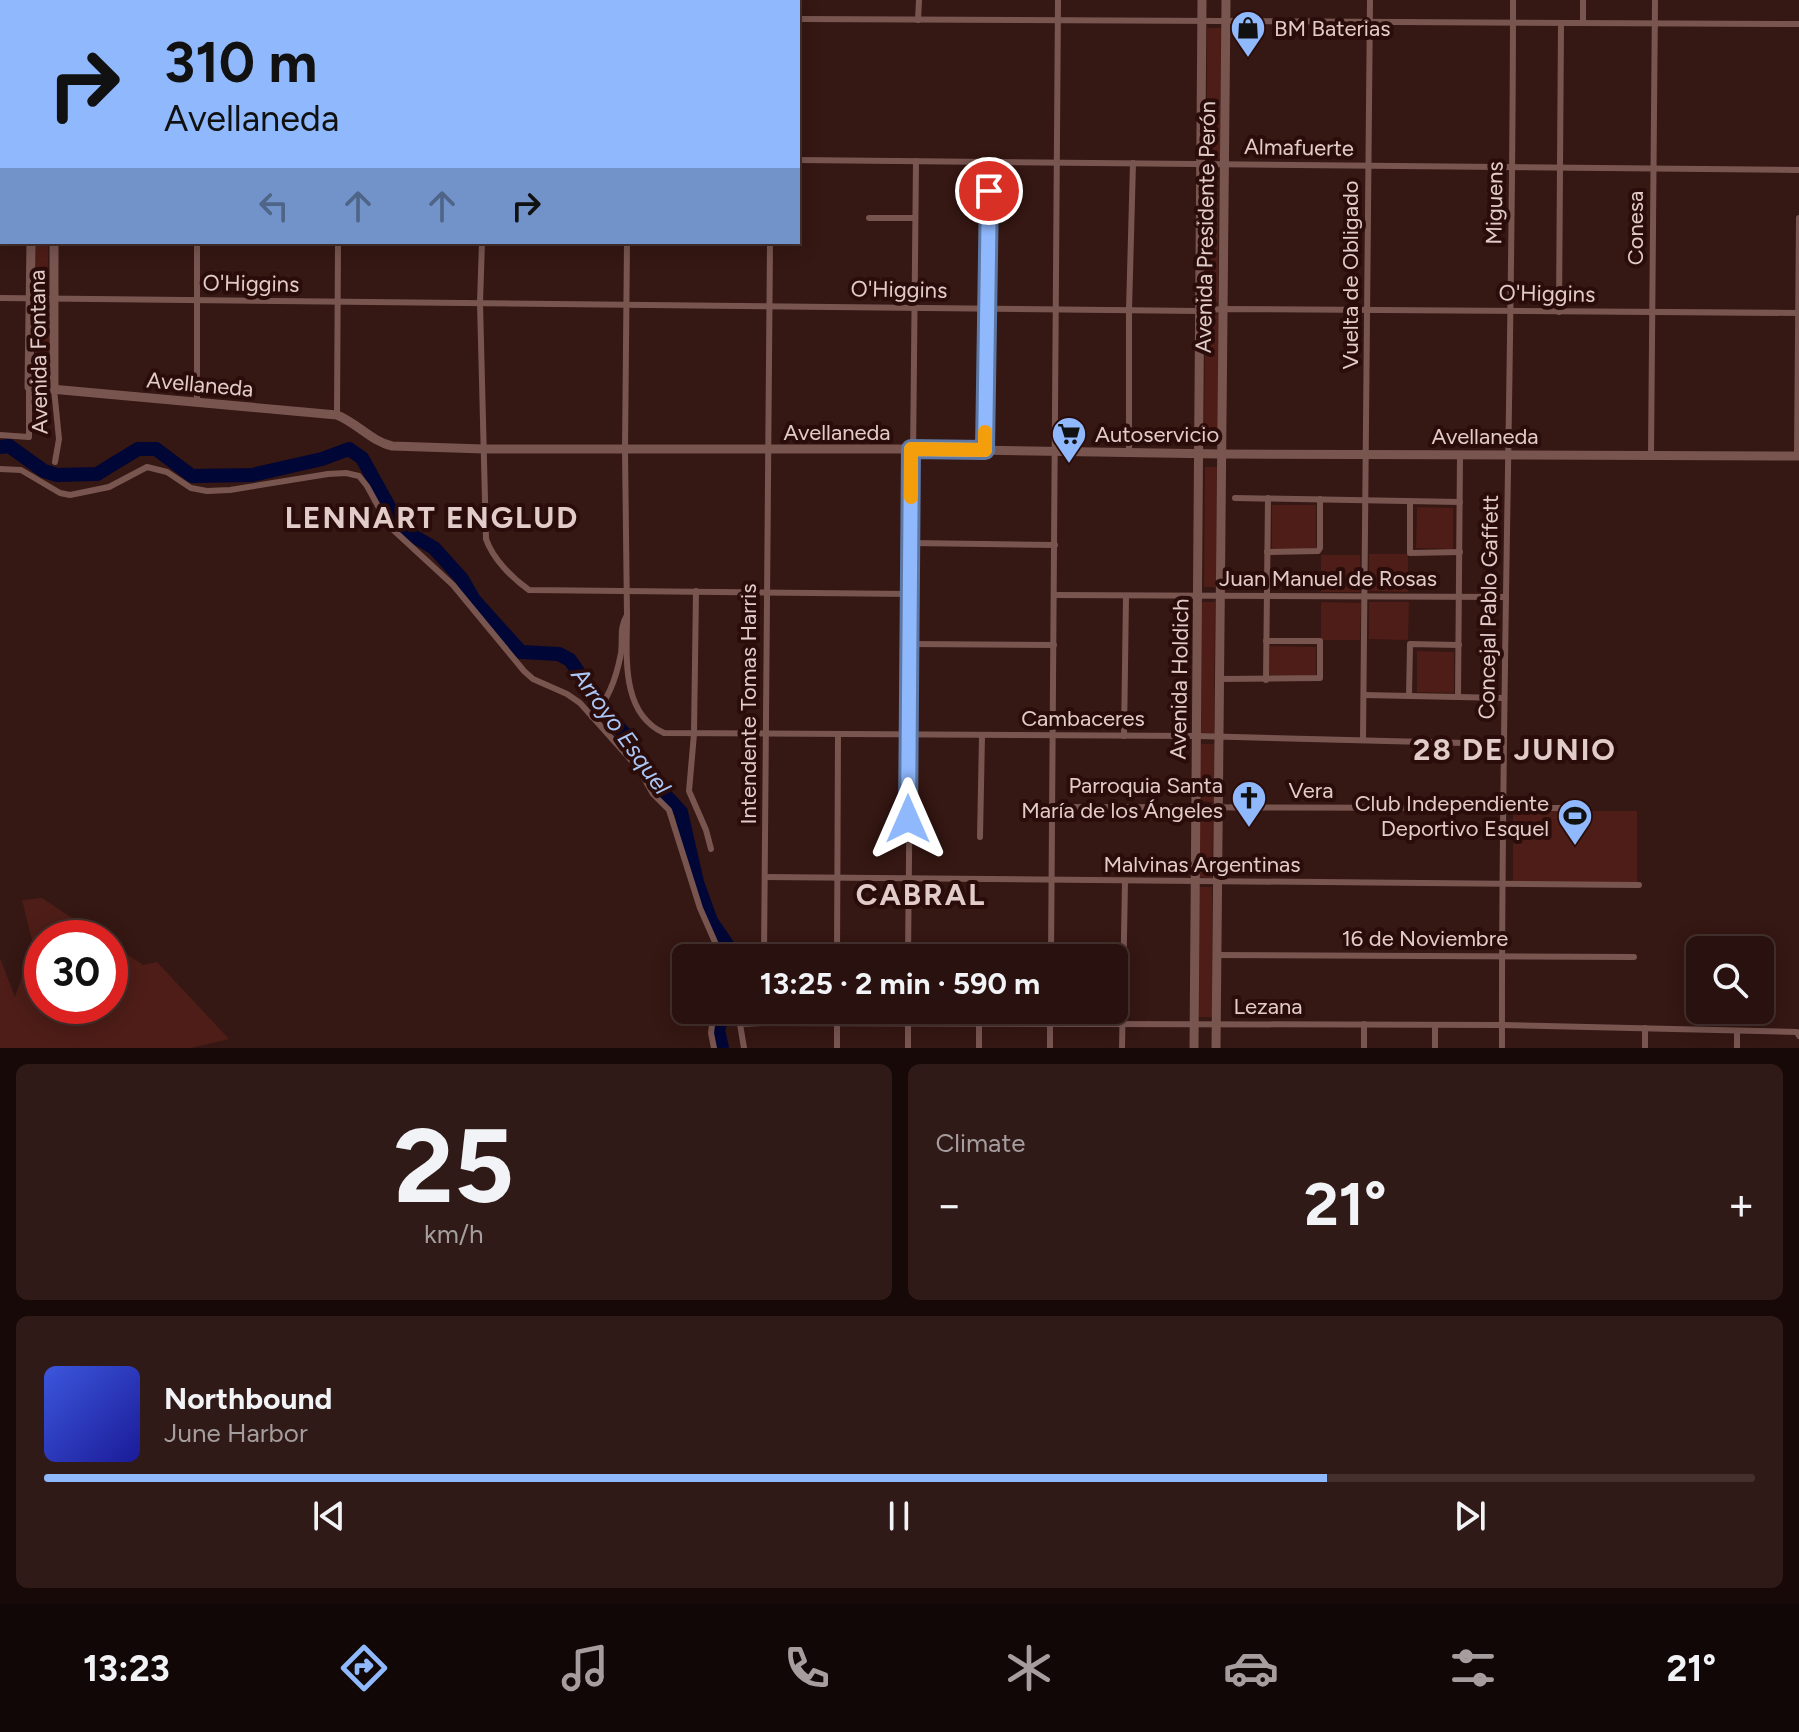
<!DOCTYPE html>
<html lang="en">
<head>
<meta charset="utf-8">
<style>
  body { margin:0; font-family:Figtree,sans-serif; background:#301a17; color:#f1f3f6; height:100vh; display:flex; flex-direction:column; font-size:30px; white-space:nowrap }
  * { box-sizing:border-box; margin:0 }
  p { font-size:26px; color:#a59d9e }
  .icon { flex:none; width:44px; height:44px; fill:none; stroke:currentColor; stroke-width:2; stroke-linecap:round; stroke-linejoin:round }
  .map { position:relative; height:1048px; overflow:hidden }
  .drawer { display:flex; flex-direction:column; gap:16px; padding:16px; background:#160908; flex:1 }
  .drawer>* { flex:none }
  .guide { position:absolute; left:0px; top:0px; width:800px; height:244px; box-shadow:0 4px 20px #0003,0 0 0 2px #44312e; background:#8fb8fd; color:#111; overflow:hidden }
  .fabs { position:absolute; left:1686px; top:936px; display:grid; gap:16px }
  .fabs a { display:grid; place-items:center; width:88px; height:88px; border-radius:12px; background:#28110e; box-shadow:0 4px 20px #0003,0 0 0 2px #44312e; font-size:40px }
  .speed { position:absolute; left:24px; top:920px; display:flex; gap:16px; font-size:40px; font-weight:700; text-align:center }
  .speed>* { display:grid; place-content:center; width:104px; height:104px; border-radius:50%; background:#28110e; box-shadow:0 4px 20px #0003,0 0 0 2px #44312e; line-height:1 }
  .speed .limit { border:12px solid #d22; background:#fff; color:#111 }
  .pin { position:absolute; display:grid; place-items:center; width:68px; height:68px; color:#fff; margin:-34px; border:4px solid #fff; border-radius:50%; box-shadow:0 2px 8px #0007 }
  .me { position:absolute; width:88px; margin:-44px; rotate:0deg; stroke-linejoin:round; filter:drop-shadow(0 0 6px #0008) }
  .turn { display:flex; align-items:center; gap:28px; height:168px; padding:0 32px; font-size:36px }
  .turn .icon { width:104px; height:104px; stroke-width:2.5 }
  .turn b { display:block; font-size:56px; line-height:68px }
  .lanes { display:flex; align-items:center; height:76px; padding:0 32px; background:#0003; justify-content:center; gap:40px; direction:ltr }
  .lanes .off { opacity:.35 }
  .big { font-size:60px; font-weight:700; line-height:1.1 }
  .drawer .tile { flex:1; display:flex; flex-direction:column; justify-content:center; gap:12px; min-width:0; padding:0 28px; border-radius:12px; background:#301a17 }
  .drawer .dial { align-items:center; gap:0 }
  .dial b { font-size:104px; line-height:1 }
  .song { display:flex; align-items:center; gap:24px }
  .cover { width:96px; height:96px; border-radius:12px; background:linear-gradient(135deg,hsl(230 70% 55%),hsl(240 70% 35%)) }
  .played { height:8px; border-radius:4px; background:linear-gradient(90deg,#8fb8fd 75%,#44312e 75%) }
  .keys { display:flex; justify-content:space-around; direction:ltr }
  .heat { display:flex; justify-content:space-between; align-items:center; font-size:44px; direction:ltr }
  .drawer .tiles { flex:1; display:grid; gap:16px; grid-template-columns:1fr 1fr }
  .tile:last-child { grid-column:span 2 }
  .trip { position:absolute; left:672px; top:944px; width:456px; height:80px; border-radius:12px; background:#28110e; box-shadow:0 4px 20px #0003,0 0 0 2px #44312e; font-weight:700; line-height:80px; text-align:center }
  .menu { display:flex; height:128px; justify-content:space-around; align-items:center; background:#100706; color:#a59d9e }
  .menu .icon { width:56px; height:56px }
  .menu .active { color:#8fb8fd }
  .menu b { font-size:36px; color:#f1f3f6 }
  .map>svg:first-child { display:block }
  .green { fill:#4e1d17 }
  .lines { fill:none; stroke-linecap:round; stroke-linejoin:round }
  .river { stroke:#000635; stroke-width:14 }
  .street { stroke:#795550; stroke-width:6 }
  .secondary { stroke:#795550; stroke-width:9 }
  .route-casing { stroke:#5d78a4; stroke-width:20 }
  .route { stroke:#8fb8fd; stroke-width:14 }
  .slow { stroke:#f59e0b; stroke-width:14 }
  .labels { text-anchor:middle; stroke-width:8; stroke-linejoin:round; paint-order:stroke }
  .poi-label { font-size:22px; fill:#e2ccc9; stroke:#2a0d0a; text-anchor:start }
  .street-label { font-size:22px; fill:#e2ccc9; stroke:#2a0d0a }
  .water-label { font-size:24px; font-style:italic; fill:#aac7f7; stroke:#2a0d0a }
  .district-label { font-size:30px; font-weight:bold; letter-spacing:2px; fill:#e2ccc9; stroke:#2a0d0a }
</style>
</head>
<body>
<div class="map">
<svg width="1799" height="1048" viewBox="0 0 1799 1048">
  <rect width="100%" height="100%" fill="#351713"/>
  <g class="green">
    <polygon points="1207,28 1221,28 1220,159 1207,159"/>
    <rect x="1205" y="171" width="13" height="131"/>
    <polygon points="35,242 48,242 48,293 35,292"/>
    <rect x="35" y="307" width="14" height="75"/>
    <polygon points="1205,314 1218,314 1218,445 1204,445"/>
    <polygon points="1205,467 1217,467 1216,587 1204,587"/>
    <rect x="1272" y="505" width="44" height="44"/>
    <polygon points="1417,507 1453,508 1453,549 1416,548"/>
    <polygon points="1369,554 1408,554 1408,592 1369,591"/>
    <rect x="1321" y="555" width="39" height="37"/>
    <polygon points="1201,602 1215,602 1214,733 1201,733"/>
    <polygon points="1321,602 1361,603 1360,640 1321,640"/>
    <polygon points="1369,602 1409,602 1408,640 1369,639"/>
    <polygon points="1270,646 1316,647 1316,676 1269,675"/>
    <polygon points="1417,651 1454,652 1454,693 1417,692"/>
    <polygon points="1200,744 1214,744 1214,802 1200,801"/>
    <rect x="1513" y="811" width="124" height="72"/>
    <polygon points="1199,820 1213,820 1212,878 1199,877"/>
    <rect x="1199" y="887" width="13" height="130"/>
    <polygon points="42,898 102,938 42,938 42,1006 110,1006 110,943 143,965 157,962 229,1039 191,1048 0,1048 0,958 15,997 33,944 22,900"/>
  </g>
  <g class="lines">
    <g class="river">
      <polyline points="0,447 9,446 44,471 57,475 97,474 138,449 156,449 192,476 252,475 322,459 349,449 362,458 397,521 410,534 434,548 462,579 474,600 521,652 559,654 570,660 605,711 629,739 657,786 681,812 697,882 711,921 728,946 730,958"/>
      <polyline points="722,1048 718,1030 724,1010"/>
    </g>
    <g class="street">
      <polyline points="199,2 199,0"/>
      <polyline points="343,2 343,0"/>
      <polyline points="485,2 485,0"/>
      <polyline points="629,2 629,0"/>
      <polyline points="772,2 772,0"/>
      <polyline points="0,10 2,10"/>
      <polyline points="798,19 1799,24"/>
      <polyline points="918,20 919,0"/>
      <polyline points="1583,23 1583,0"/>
      <polyline points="0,152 2,152"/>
      <polyline points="798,160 1799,170"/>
      <polyline points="869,218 915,218"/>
      <path d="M482,242L480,303L486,539C493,559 512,578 529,590L910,594"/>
      <polyline points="0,298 1200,311 1222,309 1798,313"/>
      <polyline points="1559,312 1561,23"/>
      <polyline points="54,389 59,439 55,462"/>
      <polyline points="197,401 197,242"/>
      <polyline points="337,415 338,242"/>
      <polyline points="0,435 29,437 29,387"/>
      <polyline points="985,450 989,162"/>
      <polyline points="1129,452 1129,310 1133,163"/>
      <polyline points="1651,455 1655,0"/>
      <polyline points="1797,456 1799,218"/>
      <polyline points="0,469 21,470 60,493 70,495 109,487 147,467 167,472 191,488 207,491 230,490 328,474 346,473 359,476 367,486 389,526 453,585 524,671 533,679 567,694 580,703 639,769 653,794 669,810 700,908 722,958"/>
      <polyline points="1235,498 1460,502"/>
      <polyline points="1410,502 1410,553 1460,552"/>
      <polyline points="911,543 1055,545"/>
      <polyline points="1267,552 1318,551 1320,548 1320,499"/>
      <polyline points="696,591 694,734 689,791 706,830 711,849"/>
      <polyline points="1054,595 1506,597"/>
      <path d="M627,615C627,655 620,713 664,733L1197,736L1503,744"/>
      <polyline points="910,644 1054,645"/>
      <polyline points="1220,679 1320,678 1320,641 1266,641"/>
      <polyline points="1266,680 1268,498"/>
      <polyline points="1364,695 1504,698"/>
      <polyline points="1409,696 1410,644 1459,645"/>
      <polyline points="1458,697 1460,454"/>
      <path d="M592,717C608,701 617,675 621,653C623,639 619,628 627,615L625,450L627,242"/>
      <polyline points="1124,736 1126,596"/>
      <polyline points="1363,740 1370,0"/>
      <polyline points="1053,807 1570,808"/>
      <polyline points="980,837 982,736"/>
      <polyline points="765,877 1639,885"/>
      <polyline points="908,951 1051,951"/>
      <polyline points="1216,955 1634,957"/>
      <polyline points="764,958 770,242"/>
      <polyline points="837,958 838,735"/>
      <polyline points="908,958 916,161"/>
      <polyline points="1051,958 1058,0"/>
      <polyline points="714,1010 711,1033 714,1048"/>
      <polyline points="763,1023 763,1010"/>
      <polyline points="1645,1028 1645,1048"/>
      <polyline points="1737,1031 1737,1048"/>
      <polyline points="744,1048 740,1024 763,1023 1502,1025 1797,1032 1799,1036"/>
      <polyline points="837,1048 837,1010"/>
      <polyline points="908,1048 908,1010"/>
      <polyline points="979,1048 979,1024"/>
      <polyline points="1050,1048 1050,1010"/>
      <polyline points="1122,1048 1125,881"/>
      <polyline points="1364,1048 1364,1024"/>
      <polyline points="1435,1048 1435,1025"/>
      <path d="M1502,1048C1501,699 1513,349 1513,0"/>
    </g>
    <g class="secondary">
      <polyline points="33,2 33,0"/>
      <polyline points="56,2 56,0"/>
      <path d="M31,242L29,387L337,415C357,423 371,441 392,446L484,449H911L1221,454L1799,456"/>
      <polyline points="54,389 54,242"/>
      <polyline points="1194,1048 1202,0"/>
      <polyline points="1216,1048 1226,0"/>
    </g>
  </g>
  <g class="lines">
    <defs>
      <polyline id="route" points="908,819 911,449 985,450 989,191"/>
    </defs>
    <use href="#route" class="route-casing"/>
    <use href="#route" class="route"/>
    <polyline class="slow" points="911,497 911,449 985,450 985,432"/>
  </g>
  <defs>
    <symbol id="shop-pin" viewBox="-11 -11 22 30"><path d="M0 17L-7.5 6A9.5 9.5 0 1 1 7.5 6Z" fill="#8fb8fd" stroke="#2a0d0a"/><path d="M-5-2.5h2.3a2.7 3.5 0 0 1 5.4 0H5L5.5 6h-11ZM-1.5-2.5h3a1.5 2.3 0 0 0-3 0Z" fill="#111"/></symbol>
    <symbol id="supermarket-pin" viewBox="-11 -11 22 30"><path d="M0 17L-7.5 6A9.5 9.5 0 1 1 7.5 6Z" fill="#8fb8fd" stroke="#2a0d0a"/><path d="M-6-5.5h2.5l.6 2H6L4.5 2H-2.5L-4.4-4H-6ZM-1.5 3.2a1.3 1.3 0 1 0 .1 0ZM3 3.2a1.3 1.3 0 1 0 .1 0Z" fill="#111"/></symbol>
    <symbol id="church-pin" viewBox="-11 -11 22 30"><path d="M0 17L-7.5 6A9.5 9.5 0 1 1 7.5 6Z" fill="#8fb8fd" stroke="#2a0d0a"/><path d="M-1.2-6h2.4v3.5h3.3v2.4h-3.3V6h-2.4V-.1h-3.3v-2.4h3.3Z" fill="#111"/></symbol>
    <symbol id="stadium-pin" viewBox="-11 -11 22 30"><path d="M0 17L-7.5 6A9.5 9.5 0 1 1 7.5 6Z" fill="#8fb8fd" stroke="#2a0d0a"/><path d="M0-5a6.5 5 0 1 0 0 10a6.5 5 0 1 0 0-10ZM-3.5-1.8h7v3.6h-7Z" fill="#111"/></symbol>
  </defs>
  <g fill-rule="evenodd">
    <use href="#shop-pin" x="1228" y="8" width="40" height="54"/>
    <use href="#supermarket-pin" x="1049" y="414" width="40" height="54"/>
    <use href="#church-pin" x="1229" y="778" width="40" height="54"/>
    <use href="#stadium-pin" x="1555" y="796" width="40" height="54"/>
  </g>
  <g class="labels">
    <g class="poi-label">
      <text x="1274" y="36">BM Baterias</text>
      <text x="1095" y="442">Autoservicio</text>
      <text x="1223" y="793" text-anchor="end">Parroquia Santa<tspan x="1223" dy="25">María de los Ángeles</tspan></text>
      <text x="1549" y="811" text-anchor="end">Club Independiente<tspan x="1549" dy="25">Deportivo Esquel</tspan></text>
    </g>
    <g class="street-label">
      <text transform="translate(1299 147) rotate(1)" y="8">Almafuerte</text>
      <text transform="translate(1494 203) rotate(-89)" y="8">Miguens</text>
      <text transform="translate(1205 227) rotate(-89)" y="8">Avenida Presidente Perón</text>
      <text transform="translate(1635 228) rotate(-90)" y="8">Conesa</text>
      <text transform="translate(1350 275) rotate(-90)" y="8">Vuelta de Obligado</text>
      <text transform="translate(251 283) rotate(1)" y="8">O'Higgins</text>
      <text transform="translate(899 289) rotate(1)" y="8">O'Higgins</text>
      <text transform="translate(1547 293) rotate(1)" y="8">O'Higgins</text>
      <text transform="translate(38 352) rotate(-91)" y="8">Avenida Fontana</text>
      <text transform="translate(200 384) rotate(5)" y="8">Avellaneda</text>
      <text x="837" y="440">Avellaneda</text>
      <text x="1485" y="444">Avellaneda</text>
      <text x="1328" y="586">Juan Manuel de Rosas</text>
      <text transform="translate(1488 607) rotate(-89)" y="8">Concejal Pablo Gaffett</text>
      <text transform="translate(1179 679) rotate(-89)" y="8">Avenida Holdich</text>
      <text transform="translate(748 704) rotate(-90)" y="8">Intendente Tomas Harris</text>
      <text x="1083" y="726">Cambaceres</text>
      <text x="1311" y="798">Vera</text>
      <text x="1202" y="872">Malvinas Argentinas</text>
      <text x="1425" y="946">16 de Noviembre</text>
      <text x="1268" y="1014">Lezana</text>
    </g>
    <g class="water-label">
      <text transform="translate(621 731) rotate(54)" y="8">Arroyo Esquel</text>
    </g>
    <g class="district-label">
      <text x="432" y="528">LENNART ENGLUD</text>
      <text x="1515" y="760">28 DE JUNIO</text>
      <text x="921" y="905">CABRAL</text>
    </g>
  </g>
</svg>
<div class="fabs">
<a><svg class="icon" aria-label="search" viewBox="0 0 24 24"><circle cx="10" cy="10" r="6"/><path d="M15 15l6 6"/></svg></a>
</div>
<div class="speed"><div class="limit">30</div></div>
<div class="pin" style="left:989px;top:191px;background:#d93025"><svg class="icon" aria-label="arrive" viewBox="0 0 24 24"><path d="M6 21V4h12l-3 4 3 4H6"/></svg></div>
<svg class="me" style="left:908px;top:819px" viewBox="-20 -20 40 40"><path d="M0-17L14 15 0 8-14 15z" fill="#8fb8fd" stroke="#fff" stroke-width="4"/></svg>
<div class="trip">13:25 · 2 min · 590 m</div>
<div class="guide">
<div class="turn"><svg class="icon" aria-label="right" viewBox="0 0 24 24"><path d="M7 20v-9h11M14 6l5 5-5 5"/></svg><div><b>310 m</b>Avellaneda</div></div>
<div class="lanes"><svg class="icon off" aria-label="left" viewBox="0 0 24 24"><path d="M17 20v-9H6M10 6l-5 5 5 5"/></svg><svg class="icon off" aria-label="ahead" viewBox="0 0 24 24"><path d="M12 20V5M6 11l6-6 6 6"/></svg><svg class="icon off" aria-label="ahead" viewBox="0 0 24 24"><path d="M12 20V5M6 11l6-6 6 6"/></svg><svg class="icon" aria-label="right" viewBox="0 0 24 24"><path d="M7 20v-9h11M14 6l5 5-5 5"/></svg></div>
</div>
</div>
<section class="drawer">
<div class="tiles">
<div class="tile dial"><b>25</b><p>km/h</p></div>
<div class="tile"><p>Climate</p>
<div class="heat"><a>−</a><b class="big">21°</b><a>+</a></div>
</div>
<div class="tile">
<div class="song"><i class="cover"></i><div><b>Northbound</b><p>June Harbor</p></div></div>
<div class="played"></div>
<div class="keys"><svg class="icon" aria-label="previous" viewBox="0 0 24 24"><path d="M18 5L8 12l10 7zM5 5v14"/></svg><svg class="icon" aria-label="pause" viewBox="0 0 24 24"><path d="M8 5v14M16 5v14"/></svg><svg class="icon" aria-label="next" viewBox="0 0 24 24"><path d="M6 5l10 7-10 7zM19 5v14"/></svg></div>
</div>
</div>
</section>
<nav class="menu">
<b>13:23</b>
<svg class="icon active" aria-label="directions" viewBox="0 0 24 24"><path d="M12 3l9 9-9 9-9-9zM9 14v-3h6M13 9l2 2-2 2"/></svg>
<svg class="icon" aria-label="music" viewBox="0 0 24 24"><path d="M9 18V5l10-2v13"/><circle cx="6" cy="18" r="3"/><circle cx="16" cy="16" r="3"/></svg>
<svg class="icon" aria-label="phone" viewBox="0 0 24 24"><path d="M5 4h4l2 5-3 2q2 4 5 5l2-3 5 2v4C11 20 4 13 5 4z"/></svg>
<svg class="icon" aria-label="climate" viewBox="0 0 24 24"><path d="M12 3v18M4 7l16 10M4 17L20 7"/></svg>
<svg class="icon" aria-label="car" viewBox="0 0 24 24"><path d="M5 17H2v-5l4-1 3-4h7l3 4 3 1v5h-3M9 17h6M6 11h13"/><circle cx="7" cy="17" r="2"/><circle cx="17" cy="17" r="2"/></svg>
<svg class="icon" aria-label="filters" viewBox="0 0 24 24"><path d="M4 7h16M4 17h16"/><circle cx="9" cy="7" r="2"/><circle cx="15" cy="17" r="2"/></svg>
<b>21°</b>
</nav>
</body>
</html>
